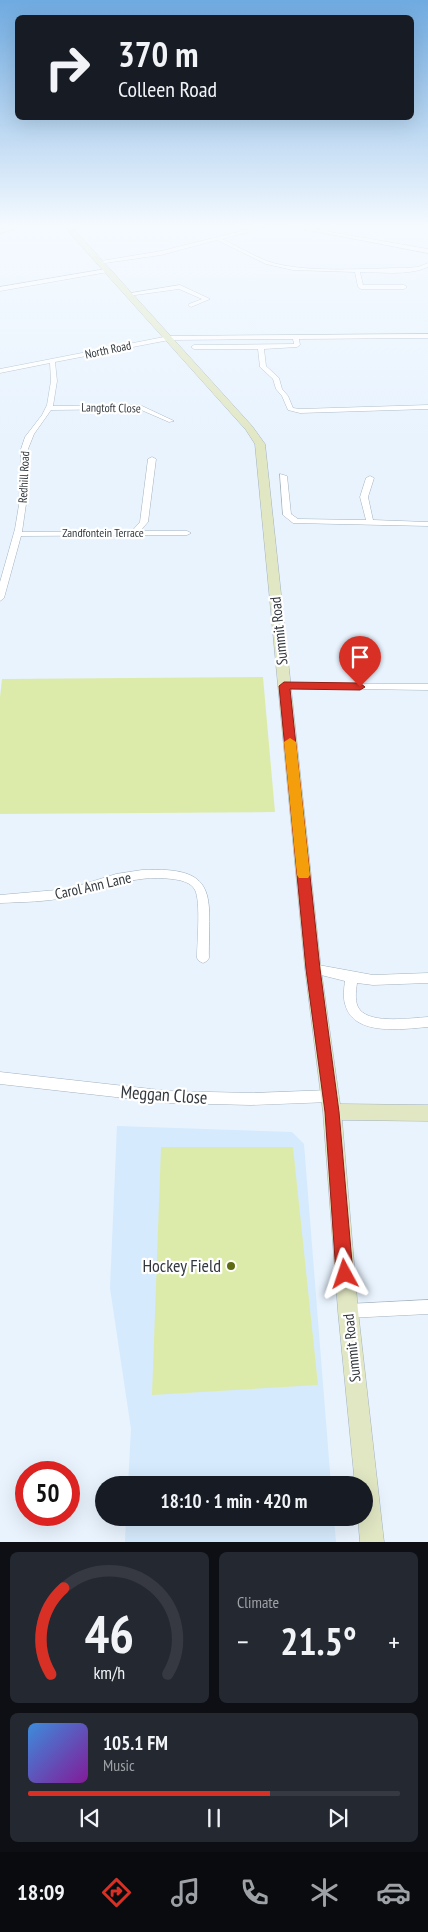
<!DOCTYPE html>
<html lang="en">
<head>
<meta charset="utf-8">
<style>
  body { margin:0; font-family:"PT Sans Narrow",sans-serif; background:#242831; color:#f1f3f6; height:100vh; display:flex; flex-direction:column; font-size:19px; white-space:nowrap }
  * { box-sizing:border-box; margin:0 }
  p { font-size:16px; color:#9ea1a6 }
  .icon { flex:none; width:28px; height:28px; fill:none; stroke:currentColor; stroke-width:2; stroke-linecap:round; stroke-linejoin:round }
  .map { position:relative; height:1542px; overflow:hidden }
  .side { display:flex; flex-direction:column; gap:10px; padding:10px; background:#0d0f14; flex:1 }
  .side>* { flex:none }
  .hud { position:absolute; left:15px; top:15px; width:399px; height:105px; border-radius:8px; box-shadow:0 5px 20px #0002; background:#171b24; color:#f1f3f6; overflow:hidden }
  .speed { position:absolute; left:15px; top:1461px; display:flex; gap:10px; font-size:25px; font-weight:700; text-align:center }
  .speed>* { display:grid; place-content:center; width:65px; height:65px; border-radius:50%; background:#171b24; box-shadow:0 5px 20px #0002; line-height:1 }
  .speed .limit { border:8px solid #d22; background:#fff; color:#111 }
  .pin { position:absolute; display:grid; place-items:center; width:42px; height:42px; color:#fff; margin:-51px -21px; border-radius:50% 50% 50% 0; rotate:-45deg; box-shadow:0 0 5px #0007 }
  .pin .icon { rotate:45deg }
  .me { position:absolute; width:55px; margin:-28px; rotate:355deg; stroke-linejoin:round; filter:drop-shadow(0 0 4px #0008) }
  .turn { display:flex; align-items:center; gap:18px; height:105px; padding:0 20px; font-size:22px }
  .turn .icon { width:65px; height:65px; stroke-width:2.5 }
  .turn b { display:block; font-size:35px; line-height:42px }
  .big { font-size:38px; font-weight:700; line-height:1.1 }
  .side .widget { flex:1; display:flex; flex-direction:column; justify-content:center; gap:8px; min-width:0; padding:0 18px; border-radius:8px; background:#242831 }
  .side .dial { align-items:center; gap:0 }
  .dial svg { height:130px; overflow:visible; fill:none; stroke:#363941; stroke-width:7; stroke-linecap:round; text-anchor:middle }
  .dial text { fill:#f1f3f6; stroke:none }
  .song { display:flex; align-items:center; gap:15px }
  .cover { width:60px; height:60px; border-radius:8px; background:linear-gradient(135deg,hsl(210 70% 55%),hsl(290 70% 35%)) }
  .played { height:5px; border-radius:2px; background:linear-gradient(90deg,#d93025 65%,#363941 65%) }
  .keys { display:flex; justify-content:space-around; direction:ltr }
  .heat { display:flex; justify-content:space-between; align-items:center; font-size:28px; direction:ltr }
  .side .tiles { flex:1; display:grid; gap:10px; grid-template-columns:1fr 1fr }
  .widget:last-child { grid-column:span 2 }
  .trip { position:absolute; left:95px; top:1476px; width:278px; height:50px; border-radius:25px; background:#171b24; box-shadow:0 5px 20px #0002; font-weight:700; line-height:50px; text-align:center }
  .tabs { display:flex; height:80px; justify-content:space-around; align-items:center; background:#090b0e; color:#9ea1a6 }
  .tabs .icon { width:35px; height:35px }
  .tabs .active { color:#d93025 }
  .tabs b { font-size:22px; color:#f1f3f6 }
  .map>svg:first-child { display:block }
  .built { fill:#d5eafd }
  .green { fill:#ddebaa }
  .lines { fill:none; stroke-linecap:round; stroke-linejoin:round }
  .minor-casing { stroke:#a4b2be; stroke-width:1 }
  .tertiary-casing { stroke:#a4b2be; stroke-width:2 }
  .secondary-casing { stroke:#a4b2be; stroke-width:1 }
  .minor { fill:#fff; fill-rule:evenodd }
  .tertiary { fill:#fff; fill-rule:evenodd }
  .secondary { fill:#e1e7c3; fill-rule:evenodd }
  .route { fill:#d93025; stroke:#8d1f18 }
  .slow { fill:#f59e0b }
  .poi-dot { fill:#5e6b13; stroke:#fff; stroke-width:2 }
  .labels { text-anchor:middle; stroke-width:4.5; stroke-linejoin:round; paint-order:stroke }
  .far-street-label { font-size:12px; fill:#33393e; stroke:#fff }
  .street-label { font-size:15px; fill:#33393e; stroke:#fff }
  .near-street-label { font-size:18px; fill:#33393e; stroke:#fff }
  .near-poi-label { font-size:18px; fill:#33393e; stroke:#fff; text-anchor:end }
</style>
</head>
<body>
<div class="map">
<svg width="428" height="1542" viewBox="0 0 428 1542">
  <rect width="100%" height="100%" fill="#e8f3fe"/>
  <g class="built">
    <polygon points="117,1126 292,1132 304,1144 331,1485 128,1485 131,1429 110,1288"/>
    <polygon points="126,1518 334,1518 336,1542 125,1542"/>
  </g>
  <g class="green">
    <polygon points="263,677 275,812 0,814 0,697 2,679"/>
    <polygon points="161,1147 293,1147 318,1385 152,1395"/>
  </g>
  <g class="lines">
    <defs>
      <g id="minor">
        <path d="M258,227H266L222,239C237,246 252,255 267,261C304,274 365,268 405,268L418,267L428,263V267C408,276 382,272 360,272L363,285H404L407,287L404,289H361L358,287L355,272L293,270L266,264L217,240L161,255L98,264L95,262L161,251Z"/>
        <polygon points="293,227 302,227 428,249 428,253"/>
        <polygon points="106,269 109,271 108,272 0,291 0,287"/>
        <polygon points="180,285 210,299 191,307 188,305 189,304 202,299 179,289 128,296 125,294"/>
        <polygon points="428,334 428,338 299,339 300,345 297,347 264,349 266,366 279,378 282,389 288,396 293,408 300,409 428,405 428,409 300,413 288,410 282,396 276,389 273,379 260,367 258,349 194,349 191,347 194,345 294,344 293,339 169,340 55,362 57,381 53,406 140,405 174,421 169,422 139,409 51,410 34,434 28,449 27,465 27,497 22,532 132,531 140,522 148,459 152,457 156,459 148,522 140,531 187,531 191,533 187,535 21,536 4,598 0,601 0,582 15,529 19,505 21,449 25,437 42,415 47,405 51,381 50,363 0,373 0,369 169,336"/>
        <polygon points="280,474 287,476 291,514 298,519 366,520 360,497 366,478 370,476 374,478 368,497 373,520 428,522 428,526 293,523 283,515"/>
        <polygon points="284,683 428,684 428,690 281,688 279,686 281,684"/>
        <path d="M142,870C220,866 209,895 209,958L207,961L203,963L199,961L197,958C197,943 201,902 195,890C191,882 180,880 172,879C132,874 105,890 68,897C46,902 23,902 0,903V895L68,889L116,874Z"/>
        <path d="M313,964L373,975L428,973V983L373,985L357,983C356,991 354,1003 360,1010C372,1024 411,1018 428,1017V1027C403,1029 353,1037 345,1004C343,997 344,988 345,981L309,972L307,969L309,966Z"/>
        <polygon points="0,1072 169,1091 251,1093 330,1090 335,1092 336,1096 335,1100 330,1102 251,1105 169,1103 0,1084"/>
        <polygon points="428,1300 428,1314 348,1318 343,1316 341,1311 343,1306 348,1304"/>
      </g>
      <polygon id="tertiary" points="10,227 19,227 0,233 0,229"/>
      <polygon id="secondary" points="66,227 72,227 252,426 265,444 321,969 340,1104 428,1105 428,1121 342,1120 358,1311 384,1542 360,1542 358,1518 364,1518 364,1485 355,1485 338,1311 323,1112 305,969 255,444 246,430 74,238"/>
    </defs>
    <use href="#minor" class="minor-casing"/>
    <use href="#tertiary" class="tertiary-casing"/>
    <use href="#secondary" class="secondary-casing"/>
    <use href="#minor" class="minor"/>
    <use href="#tertiary" class="tertiary"/>
    <use href="#secondary" class="secondary"/>
  </g>
  <linearGradient id="sky" x2="0" y2="1"><stop stop-color="#6faae0"/><stop offset="0.51" stop-color="#f5faff"/><stop offset="1" stop-color="#f5faff" stop-opacity="0"/></linearGradient>
  <rect width="428" height="443" fill="url(#sky)"/>
  <polygon class="route" points="284,682 360,683 365,687 360,690 290,689 320,969 339,1112 353,1274 351,1279 345,1282 339,1279 336,1274 325,1112 306,969 279,686"/>
  <polygon class="slow" points="290,738 296,742 310,875 308,878 299,878 297,875 284,742"/>
  <circle class="poi-dot" cx="231" cy="1266" r="5"/>
  <g class="labels">
    <g class="far-street-label">
      <text transform="translate(108 350) rotate(-12)" y="4">North Road</text>
      <text transform="translate(111 408) rotate(1)" y="4">Langtoft Close</text>
      <text transform="translate(24 477) rotate(-87)" y="4">Redhill Road</text>
      <text x="103" y="537">Zandfontein Terrace</text>
    </g>
    <g class="street-label">
      <text transform="translate(279 631) rotate(-96)" y="5">Summit Road</text>
      <text transform="translate(93 886) rotate(-13)" y="5">Carol Ann Lane</text>
      <text transform="translate(352 1348) rotate(-96)" y="5">Summit Road</text>
    </g>
    <g class="near-street-label">
      <text transform="translate(164 1095) rotate(4)" y="6">Meggan Close</text>
    </g>
    <g class="near-poi-label">
      <text x="221" y="1272">Hockey Field</text>
    </g>
  </g>
</svg>
<div class="speed"><div class="limit">50</div></div>
<div class="pin" style="left:360px;top:687px;background:#d93025"><svg class="icon" aria-label="arrive" viewBox="0 0 24 24"><path d="M6 21V4h12l-3 4 3 4H6"/></svg></div>
<svg class="me" style="left:345px;top:1274px" viewBox="-20 -20 40 40"><path d="M0-17L14 15 0 8-14 15z" fill="#d93025" stroke="#fff" stroke-width="4"/></svg>
<div class="trip">18:10 · 1 min · 420 m</div>
<div class="hud">
<div class="turn"><svg class="icon" aria-label="right" viewBox="0 0 24 24"><path d="M7 20v-9h11M14 6l5 5-5 5"/></svg><div><b>370 m</b>Colleen Road</div></div>
</div>
</div>
<section class="side">
<div class="tiles">
<div class="widget dial"><svg viewBox="0 0 100 80">
<path d="M14 69A42 42 0 1 1 86 69"/>
<path d="M14 69A42 42 0 0 1 22 16" stroke="#d93025"/>
<text x="50" y="56" font-size="32" font-weight="700">46</text>
<text x="50" y="72" font-size="11">km/h</text>
</svg></div>
<div class="widget"><p>Climate</p>
<div class="heat"><a>−</a><b class="big">21.5°</b><a>+</a></div>
</div>
<div class="widget">
<div class="song"><i class="cover"></i><div><b>105.1 FM</b><p>Music</p></div></div>
<div class="played"></div>
<div class="keys"><svg class="icon" aria-label="previous" viewBox="0 0 24 24"><path d="M18 5L8 12l10 7zM5 5v14"/></svg><svg class="icon" aria-label="pause" viewBox="0 0 24 24"><path d="M8 5v14M16 5v14"/></svg><svg class="icon" aria-label="next" viewBox="0 0 24 24"><path d="M6 5l10 7-10 7zM19 5v14"/></svg></div>
</div>
</div>
</section>
<nav class="tabs">
<b>18:09</b>
<svg class="icon active" aria-label="directions" viewBox="0 0 24 24"><path d="M12 3l9 9-9 9-9-9zM9 14v-3h6M13 9l2 2-2 2"/></svg>
<svg class="icon" aria-label="music" viewBox="0 0 24 24"><path d="M9 18V5l10-2v13"/><circle cx="6" cy="18" r="3"/><circle cx="16" cy="16" r="3"/></svg>
<svg class="icon" aria-label="phone" viewBox="0 0 24 24"><path d="M5 4h4l2 5-3 2q2 4 5 5l2-3 5 2v4C11 20 4 13 5 4z"/></svg>
<svg class="icon" aria-label="climate" viewBox="0 0 24 24"><path d="M12 3v18M4 7l16 10M4 17L20 7"/></svg>
<svg class="icon" aria-label="car" viewBox="0 0 24 24"><path d="M5 17H2v-5l4-1 3-4h7l3 4 3 1v5h-3M9 17h6M6 11h13"/><circle cx="7" cy="17" r="2"/><circle cx="17" cy="17" r="2"/></svg>
</nav>
</body>
</html>
